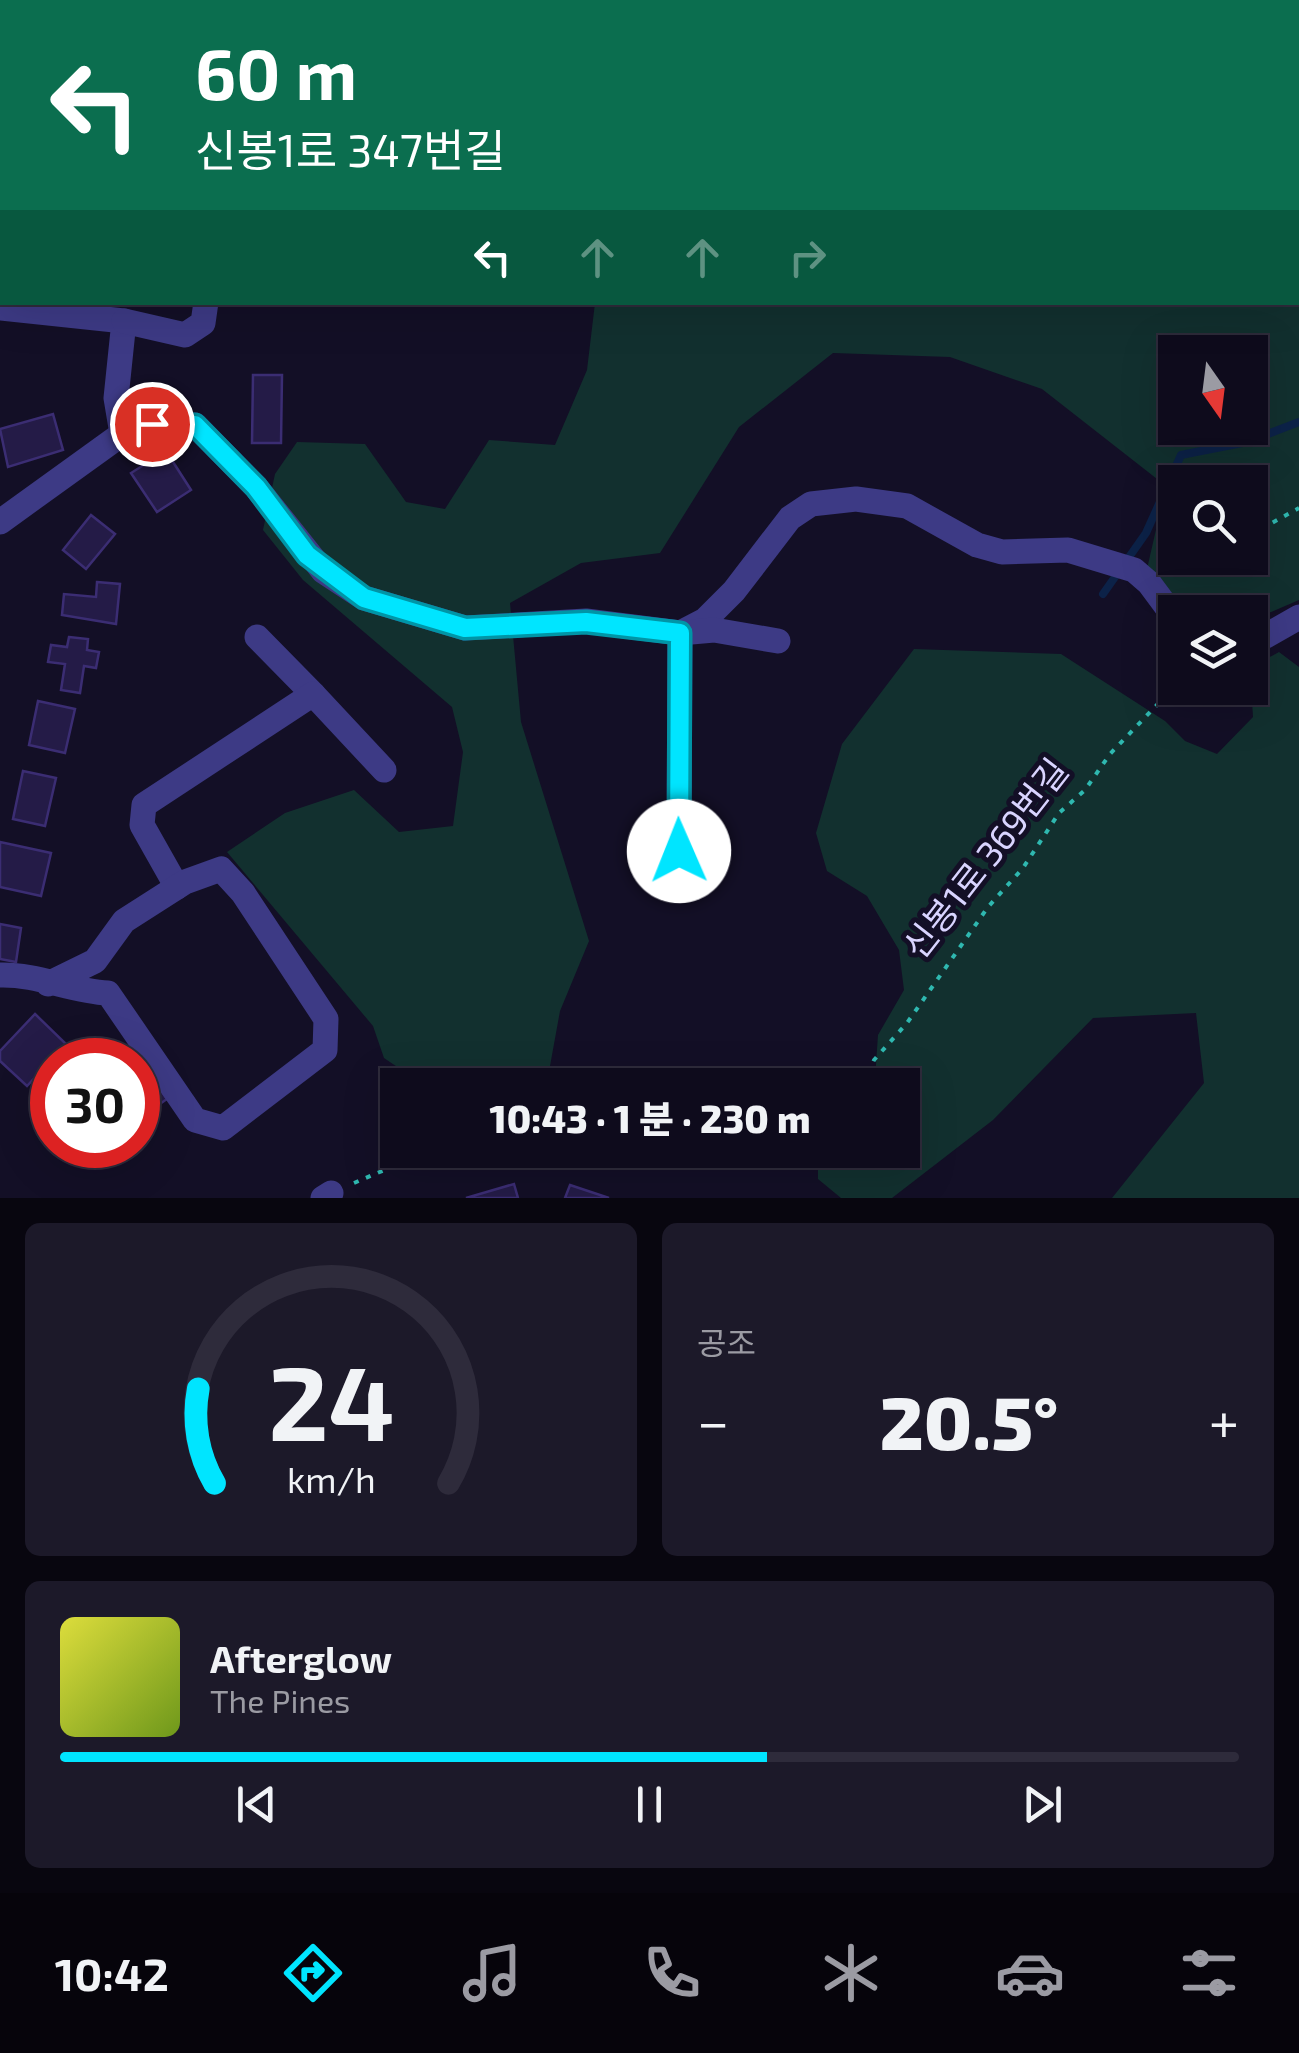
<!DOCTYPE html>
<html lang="ko">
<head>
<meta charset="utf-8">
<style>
  body { margin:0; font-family:"Exo 2","Noto Sans KR",sans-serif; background:#1c1929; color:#f1f3f6; height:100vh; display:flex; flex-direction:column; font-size:38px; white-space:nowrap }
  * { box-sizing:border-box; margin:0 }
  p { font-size:32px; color:#9b9ba3 }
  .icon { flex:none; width:55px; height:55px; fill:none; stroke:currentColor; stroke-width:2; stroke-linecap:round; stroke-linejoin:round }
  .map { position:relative; height:1198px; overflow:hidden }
  .sheet { display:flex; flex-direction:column; gap:25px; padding:25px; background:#08060f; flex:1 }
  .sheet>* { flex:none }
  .hud { position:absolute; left:0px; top:0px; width:1300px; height:305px; box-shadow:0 10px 40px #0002,0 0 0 2px #2e2b3b; background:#0b6e4f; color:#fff; overflow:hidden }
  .needle { width:65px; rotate:166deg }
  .fabs { position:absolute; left:1158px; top:335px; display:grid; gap:20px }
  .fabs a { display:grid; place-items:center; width:110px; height:110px; border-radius:0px; background:#0e0b1c; box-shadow:0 10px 40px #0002,0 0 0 2px #2e2b3b; font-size:50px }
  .speed { position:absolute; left:30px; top:1038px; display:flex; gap:20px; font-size:50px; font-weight:700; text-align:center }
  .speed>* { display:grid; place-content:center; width:130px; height:130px; border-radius:50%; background:#0e0b1c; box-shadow:0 10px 40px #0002,0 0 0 2px #2e2b3b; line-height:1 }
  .speed .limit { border:15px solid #d22; background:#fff; color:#111 }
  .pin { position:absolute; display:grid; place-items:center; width:85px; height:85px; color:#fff; margin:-42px; border:5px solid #fff; border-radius:50%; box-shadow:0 2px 10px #0007 }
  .me { position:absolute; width:110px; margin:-55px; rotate:359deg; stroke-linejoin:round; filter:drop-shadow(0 0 8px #0008) }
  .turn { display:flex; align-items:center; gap:35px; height:210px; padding:0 30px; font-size:45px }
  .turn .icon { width:130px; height:130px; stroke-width:2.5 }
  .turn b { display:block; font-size:70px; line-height:85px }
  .lanes { display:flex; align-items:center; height:95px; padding:0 30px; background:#0003; justify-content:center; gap:50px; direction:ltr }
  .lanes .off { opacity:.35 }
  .big { font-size:75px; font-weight:800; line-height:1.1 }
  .sheet .widget { flex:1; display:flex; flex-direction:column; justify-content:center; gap:15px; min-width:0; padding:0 35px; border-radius:15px; background:#1c1929 }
  .sheet .dial { align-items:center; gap:0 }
  .dial svg { height:260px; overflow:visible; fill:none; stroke:#2e2b3b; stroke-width:7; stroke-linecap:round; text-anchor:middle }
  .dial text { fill:#f1f3f6; stroke:none }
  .song { display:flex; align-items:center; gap:30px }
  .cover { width:120px; height:120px; border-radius:15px; background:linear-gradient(135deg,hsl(60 70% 55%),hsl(80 70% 35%)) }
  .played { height:10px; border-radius:5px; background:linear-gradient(90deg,#00e5ff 60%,#2e2b3b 60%) }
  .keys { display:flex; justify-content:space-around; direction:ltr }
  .heat { display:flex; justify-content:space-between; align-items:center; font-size:55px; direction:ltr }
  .sheet .tiles { flex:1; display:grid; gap:25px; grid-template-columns:1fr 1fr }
  .widget:last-child { grid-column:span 2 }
  .trip { position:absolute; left:380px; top:1068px; width:540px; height:100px; border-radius:0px; background:#0e0b1c; box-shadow:0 10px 40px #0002,0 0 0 2px #2e2b3b; font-weight:800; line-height:100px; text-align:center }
  .tabs { display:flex; height:160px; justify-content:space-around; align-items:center; background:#06040b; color:#9b9ba3 }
  .tabs .icon { width:70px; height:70px }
  .tabs .active { color:#00e5ff }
  .tabs b { font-size:45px; color:#f1f3f6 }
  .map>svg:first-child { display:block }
  .green { fill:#12302f; fill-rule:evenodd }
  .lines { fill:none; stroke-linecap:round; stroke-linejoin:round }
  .stream { stroke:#0c2248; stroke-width:8 }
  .building { fill:#241b47; stroke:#3b2d73; stroke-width:2.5 }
  .path { stroke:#2fb8b0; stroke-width:4; stroke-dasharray:5 8; stroke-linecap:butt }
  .minor { stroke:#3d3a85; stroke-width:25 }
  .route-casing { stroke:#0095a6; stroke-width:25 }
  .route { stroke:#00e5ff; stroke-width:18 }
  .labels { text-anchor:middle; stroke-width:10; stroke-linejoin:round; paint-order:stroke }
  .street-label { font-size:35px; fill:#d9d4ff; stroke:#130f26 }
</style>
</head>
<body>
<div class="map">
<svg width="1299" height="1198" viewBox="0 0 1299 1198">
  <rect width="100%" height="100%" fill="#130f26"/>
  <g class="green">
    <path d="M0,0H1299V600L1250,621V612H1191L1147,569L1166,486L1042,389L950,357L833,353L739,427L660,553L581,563L510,603L521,722L589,941L560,1011L548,1077L533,1085H424L384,1058L373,1026L227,852L285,813L354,790L399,832L453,826L463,752L452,707L303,580L263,530L275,474L297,442L365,444L406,502L445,509L489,440L555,445L587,370L595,303L1298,302V2H2L0,160ZM1175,352H1250V428H1175ZM1175,482H1250V558H1175Z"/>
    <polygon points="914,649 1061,654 1165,721 1185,741 1217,754 1253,717 1250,668 1279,652 1299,667 1299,1198 1112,1198 1204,1083 1196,1013 1093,1018 993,1120 892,1198 841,1198 818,1179 818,1150 902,1150 902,1085 870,1085 875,1079 878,1035 904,990 899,950 867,896 827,871 816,833 842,744"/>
  </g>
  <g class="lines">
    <polyline class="stream" points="1103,594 1146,533 1181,455 1247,442 1299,422"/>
  </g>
  <g class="building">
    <polygon points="253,375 282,375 281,443 252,443"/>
    <polygon points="53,414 63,450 8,467 0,429"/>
    <polygon points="166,451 191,490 157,512 131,473"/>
    <polygon points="91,515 115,534 86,569 63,550"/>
    <polygon points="97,582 120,584 116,624 62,615 64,594 96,597"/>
    <polygon points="69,637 88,639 87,650 99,652 96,668 84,666 80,693 61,690 65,664 48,662 51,645 67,647"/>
    <polygon points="38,701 75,709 65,753 29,745"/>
    <polygon points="23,771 56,778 45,826 13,819"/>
    <polygon points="0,842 51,853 41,896 0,887"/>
    <polygon points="0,924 21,928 16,962 0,959"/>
    <polygon points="35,1014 66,1044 27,1086 0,1061 0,1051"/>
    <polygon points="144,1066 167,1099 138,1119 138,1070"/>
    <polygon points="514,1184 518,1198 466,1198"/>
    <polygon points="570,1185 609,1198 565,1198"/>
  </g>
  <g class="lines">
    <g class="path">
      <polyline points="1250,535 1299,508"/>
      <polyline points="1172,572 1198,558"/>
      <polyline points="863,1085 874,1060 907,1023 988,907 1023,868 1059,813 1085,790 1110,754 1175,686"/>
      <polyline points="628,1150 671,1150"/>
      <polyline points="731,1150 789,1157 819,1150"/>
      <polyline points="354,1183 396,1165 412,1150"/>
    </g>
    <g class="minor">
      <polyline points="0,308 124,321 116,398 122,434"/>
      <polyline points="124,321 185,335 203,323 206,302"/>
      <polyline points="0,522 122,434 152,425 195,425 256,487 323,571 364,598 465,628 586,621 680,633 705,620 734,591 790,518 811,504 856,499 907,506 977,545 1002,552 1068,550 1134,570 1149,583 1175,618"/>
      <polyline points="257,637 313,694"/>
      <polyline points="1250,645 1299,617"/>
      <polyline points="679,851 680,633 714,630 778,641"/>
      <polyline points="177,887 142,825 144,805 313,694 384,770"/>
      <path d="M0,975C37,974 71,991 108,993L195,1120L223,1128L325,1050L326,1019L243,893L221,869L185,882L124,921L95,961L48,984"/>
      <polyline points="323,1198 331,1193"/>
    </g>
  </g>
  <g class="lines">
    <defs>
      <polyline id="route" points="152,424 195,425 256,487 307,555 364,598 465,628 586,622 680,633 679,851"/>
    </defs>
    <use href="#route" class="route-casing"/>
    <use href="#route" class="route"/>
  </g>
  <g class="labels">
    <g class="street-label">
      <text transform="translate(986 859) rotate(-52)" y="12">신봉1로 369번길</text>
    </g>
  </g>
</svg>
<div class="fabs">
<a><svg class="needle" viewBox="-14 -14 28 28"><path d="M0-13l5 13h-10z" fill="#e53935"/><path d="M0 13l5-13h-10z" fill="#9b9ba3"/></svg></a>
<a><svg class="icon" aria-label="search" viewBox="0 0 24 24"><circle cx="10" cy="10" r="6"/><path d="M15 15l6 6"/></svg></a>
<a><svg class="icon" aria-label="layers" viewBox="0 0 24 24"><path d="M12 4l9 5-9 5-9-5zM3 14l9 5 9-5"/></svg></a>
</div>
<div class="speed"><div class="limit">30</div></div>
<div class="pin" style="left:152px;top:424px;background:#d93025"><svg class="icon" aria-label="arrive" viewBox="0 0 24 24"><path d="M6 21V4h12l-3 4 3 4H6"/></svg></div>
<svg class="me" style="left:679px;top:851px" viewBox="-20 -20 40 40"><circle r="19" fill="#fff"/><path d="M0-13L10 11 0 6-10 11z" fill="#00e5ff"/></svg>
<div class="trip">10:43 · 1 분 · 230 m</div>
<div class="hud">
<div class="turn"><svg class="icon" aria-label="left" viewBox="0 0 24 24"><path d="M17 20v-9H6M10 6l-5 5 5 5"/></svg><div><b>60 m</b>신봉1로 347번길</div></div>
<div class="lanes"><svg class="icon" aria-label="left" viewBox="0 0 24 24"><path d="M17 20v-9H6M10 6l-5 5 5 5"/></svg><svg class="icon off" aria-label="ahead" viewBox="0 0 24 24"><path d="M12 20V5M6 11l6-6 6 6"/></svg><svg class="icon off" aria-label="ahead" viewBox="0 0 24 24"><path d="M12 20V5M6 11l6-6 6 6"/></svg><svg class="icon off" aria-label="right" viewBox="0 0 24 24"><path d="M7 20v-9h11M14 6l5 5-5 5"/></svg></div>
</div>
</div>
<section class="sheet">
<div class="tiles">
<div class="widget dial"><svg viewBox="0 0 100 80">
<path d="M14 69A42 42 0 1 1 86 69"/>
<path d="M14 69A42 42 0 0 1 9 40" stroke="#00e5ff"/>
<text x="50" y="56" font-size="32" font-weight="700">24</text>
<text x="50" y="72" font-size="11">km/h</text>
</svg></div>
<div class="widget"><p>공조</p>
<div class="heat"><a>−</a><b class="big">20.5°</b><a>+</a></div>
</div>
<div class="widget">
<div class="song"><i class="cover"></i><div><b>Afterglow</b><p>The Pines</p></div></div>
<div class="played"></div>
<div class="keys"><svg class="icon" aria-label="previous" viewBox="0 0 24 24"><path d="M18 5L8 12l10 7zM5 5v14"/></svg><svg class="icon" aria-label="pause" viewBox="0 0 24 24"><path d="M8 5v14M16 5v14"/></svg><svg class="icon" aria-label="next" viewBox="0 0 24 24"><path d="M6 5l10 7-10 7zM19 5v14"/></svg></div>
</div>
</div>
</section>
<nav class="tabs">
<b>10:42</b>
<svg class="icon active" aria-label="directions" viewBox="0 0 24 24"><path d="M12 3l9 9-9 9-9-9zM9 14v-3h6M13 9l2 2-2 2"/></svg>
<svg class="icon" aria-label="music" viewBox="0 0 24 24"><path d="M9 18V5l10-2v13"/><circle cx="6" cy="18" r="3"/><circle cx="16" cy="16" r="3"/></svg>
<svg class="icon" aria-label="phone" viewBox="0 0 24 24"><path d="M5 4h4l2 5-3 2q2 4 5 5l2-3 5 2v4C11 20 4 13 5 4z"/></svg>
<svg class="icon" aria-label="climate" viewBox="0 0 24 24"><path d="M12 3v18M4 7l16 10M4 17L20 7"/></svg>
<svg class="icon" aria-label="car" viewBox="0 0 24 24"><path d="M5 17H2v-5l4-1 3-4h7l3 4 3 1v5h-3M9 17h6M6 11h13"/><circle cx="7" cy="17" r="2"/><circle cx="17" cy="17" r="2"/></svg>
<svg class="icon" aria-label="filters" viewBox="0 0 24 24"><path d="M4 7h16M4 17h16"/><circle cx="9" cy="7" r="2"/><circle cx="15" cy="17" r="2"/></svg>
</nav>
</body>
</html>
